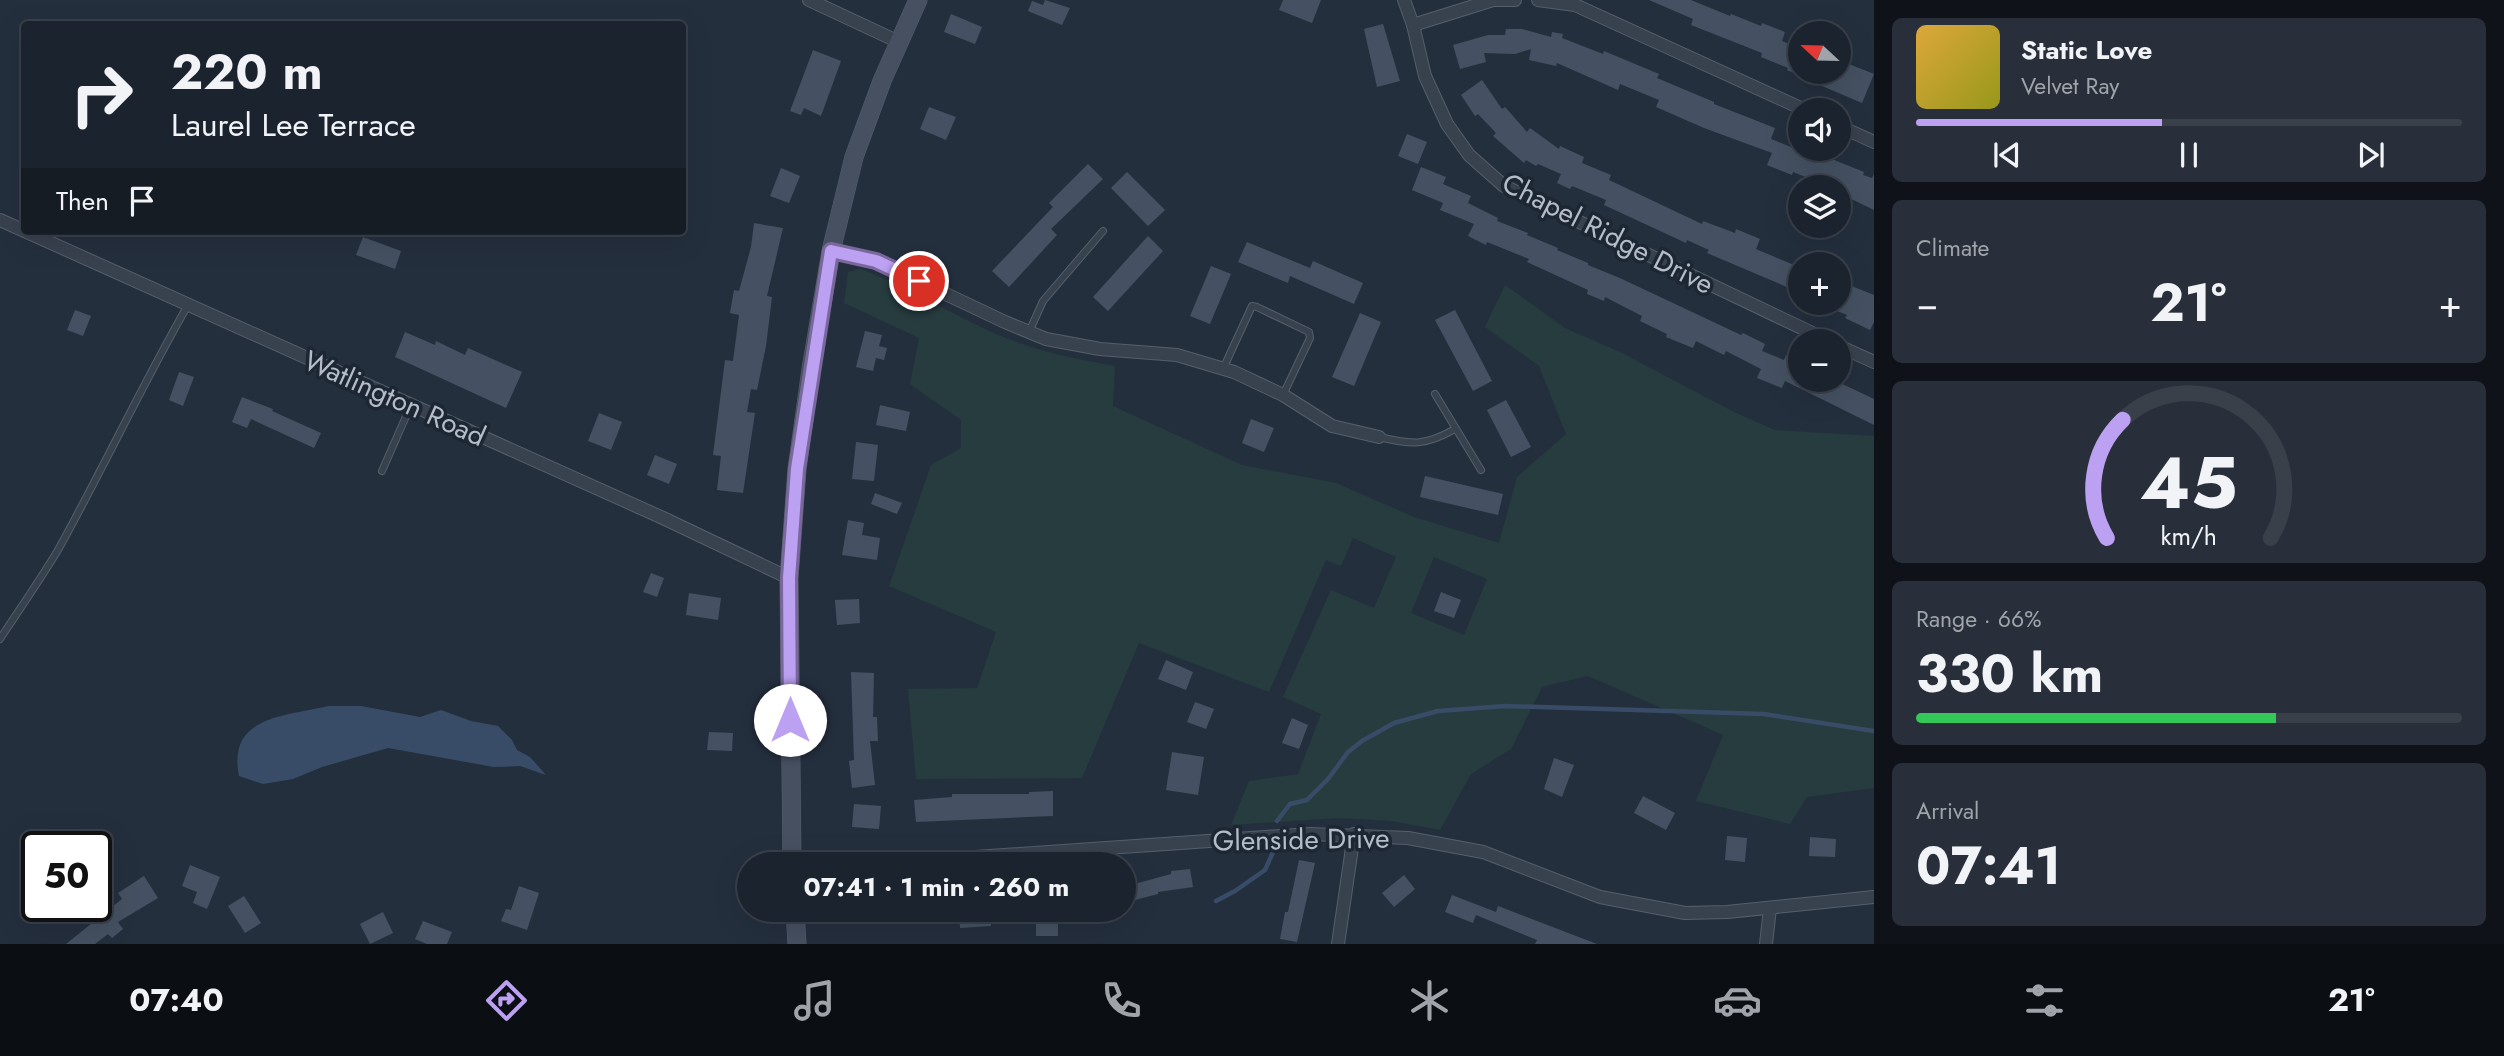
<!DOCTYPE html>
<html lang="en">
<head>
<meta charset="utf-8">
<style>
  body { margin:0; font-family:Jost,sans-serif; background:#282f3a; color:#f1f3f6; height:100vh; display:flex; flex-direction:column; font-size:26px; white-space:nowrap }
  * { box-sizing:border-box; margin:0 }
  p { font-size:23px; color:#a0a4aa }
  .icon { flex:none; width:38px; height:38px; fill:none; stroke:currentColor; stroke-width:2; stroke-linecap:round; stroke-linejoin:round }
  .map { position:relative; flex:1; overflow:hidden }
  .drawer { display:flex; flex-direction:column; gap:18px; padding:18px; background:#0f1319; width:630px }
  .drawer>* { flex:none }
  .top-card { position:absolute; left:21px; top:21px; width:665px; height:214px; border-radius:7px; box-shadow:0 7px 28px #0002,0 0 0 2px #39404a; background:#1b232e; color:#f1f3f6; overflow:hidden }
  .needle { width:46px; rotate:292deg }
  .controls { position:absolute; left:1788px; top:21px; display:grid; gap:14px }
  .controls a { display:grid; place-items:center; width:63px; height:63px; border-radius:50%; background:#1b232e; box-shadow:0 7px 28px #0002,0 0 0 2px #39404a; font-size:35px }
  .speed { position:absolute; left:21px; top:831px; display:flex; gap:14px; font-size:35px; font-weight:700; text-align:center }
  .speed>* { display:grid; place-content:center; width:91px; height:91px; border-radius:50%; background:#1b232e; box-shadow:0 7px 28px #0002,0 0 0 2px #39404a; line-height:1 }
  .speed .limit { border:4px solid #111; border-radius:10px; background:#fff; color:#111 }
  .pin { position:absolute; display:grid; place-items:center; width:60px; height:60px; color:#fff; margin:-30px; border:4px solid #fff; border-radius:50%; box-shadow:0 2px 7px #0007 }
  .me { position:absolute; width:77px; margin:-38px; rotate:0deg; stroke-linejoin:round; filter:drop-shadow(0 0 5px #0008) }
  .turn { display:flex; align-items:center; gap:24px; height:147px; padding:0 35px; font-size:32px }
  .turn .icon { width:91px; height:91px; stroke-width:2.5 }
  .turn b { display:block; font-size:49px; line-height:60px }
  .then { display:flex; align-items:center; height:66px; padding:0 35px; background:#0003; gap:14px; font-size:26px }
  .big { font-size:52px; font-weight:700; line-height:1.1 }
  .drawer .widget { flex:1; display:flex; flex-direction:column; justify-content:center; gap:10px; min-width:0; padding:0 24px; border-radius:10px; background:#282f3a }
  .drawer .dial { align-items:center; gap:0 }
  .dial svg { height:182px; overflow:visible; fill:none; stroke:#39404a; stroke-width:7; stroke-linecap:round; text-anchor:middle }
  .dial text { fill:#f1f3f6; stroke:none }
  .song { display:flex; align-items:center; gap:21px }
  .cover { width:84px; height:84px; border-radius:10px; background:linear-gradient(135deg,hsl(40 70% 55%),hsl(60 70% 35%)) }
  .played { height:7px; border-radius:4px; background:linear-gradient(90deg,#bca0f2 45%,#39404a 45%) }
  .keys { display:flex; justify-content:space-around; direction:ltr }
  .heat { display:flex; justify-content:space-between; align-items:center; font-size:38px; direction:ltr }
  .charge { height:10px; border-radius:5px; background:linear-gradient(90deg,#34c759 66%,#39404a 0) }
  .trip { position:absolute; left:737px; top:852px; width:399px; height:70px; border-radius:35px; background:#1b232e; box-shadow:0 7px 28px #0002,0 0 0 2px #39404a; font-weight:700; line-height:70px; text-align:center }
  .dock { display:flex; height:112px; justify-content:space-around; align-items:center; background:#0b0e12; color:#a0a4aa }
  .dock .icon { width:49px; height:49px }
  .dock .active { color:#bca0f2 }
  .dock b { font-size:32px; color:#f1f3f6 }
  main { display:flex; flex:1; min-height:0 }
  .map>svg:first-child { display:block }
  .green { fill:#263c3f; fill-rule:evenodd }
  .water { fill:#394c67 }
  .lines { fill:none; stroke-linecap:round; stroke-linejoin:round }
  .stream { stroke:#394c67; stroke-width:4.5 }
  .building { fill:#455162 }
  .service-casing { stroke:#565f6c; stroke-width:8 }
  .minor-casing { stroke:#565f6c; stroke-width:14 }
  .secondary-casing { stroke:#565f6c; stroke-width:19 }
  .service { stroke:#38414e; stroke-width:6 }
  .minor { stroke:#38414e; stroke-width:12 }
  .secondary { stroke:#465061; stroke-width:18 }
  .route-casing { stroke:#7a689d; stroke-width:18 }
  .route { stroke:#bca0f2; stroke-width:12 }
  .labels { text-anchor:middle; stroke-width:7; stroke-linejoin:round; paint-order:stroke }
  .street-label { font-size:28px; fill:#b4bcc9; stroke:#1d2633 }
</style>
</head>
<body>
<main>
<div class="map">
<svg width="1874" height="944" viewBox="0 0 1874 944">
  <rect width="100%" height="100%" fill="#242f3e"/>
  <path class="green" d="M860,269C912,287 959,320 1011,340C1045,353 1079,360 1115,366L1113,406L1242,465L1336,483L1414,517L1499,543L1517,477L1566,434L1539,366L1485,327L1505,285L1565,328L1622,353L1734,412L1775,430L1874,436V788L1807,797L1790,824L1696,801L1723,735L1588,676L1542,687L1511,749L1471,774L1440,830L1392,821L1339,818L1231,825L1249,781L1298,774L1321,714L1283,697L1331,590L1374,608L1396,557L1353,538L1341,566L1326,560L1269,692L1139,643L1082,778L916,779L908,689L977,688L996,632L889,586L931,465L961,448V420L910,384L919,338L844,303L848,272ZM1434,557L1487,579L1464,635L1411,613Z"/>
  <path class="water" d="M329,706H361L420,717L441,710L471,721L498,726L512,740L517,750L530,757L546,775L520,766L494,767L388,748L322,767L293,779L263,784L239,776C227,716 285,716 329,706Z"/>
  <g class="lines">
    <g class="stream">
      <polyline points="1277,821 1290,804 1307,800 1328,779 1348,752 1362,741 1394,723 1438,711 1505,706 1764,714 1874,731"/>
      <polyline points="1216,901 1235,891 1265,870 1274,850"/>
    </g>
  </g>
  <g class="building">
    <polygon points="1045,0 1070,8 1062,25 1028,11 1032,1 1043,5"/>
    <polygon points="1283,0 1321,0 1312,23 1279,10"/>
    <polygon points="1649,0 1691,0 1730,16 1731,14 1761,26 1762,23 1785,32 1782,41 1801,49 1801,76 1787,70 1788,68 1761,57 1762,53 1691,25 1693,19"/>
    <polygon points="951,14 982,27 975,44 944,32"/>
    <polygon points="1383,24 1400,81 1377,87 1364,29"/>
    <polygon points="1506,29 1522,29 1551,37 1552,32 1563,34 1562,38 1603,54 1604,51 1659,74 1657,78 1714,102 1714,104 1775,128 1771,139 1811,155 1812,151 1864,172 1863,175 1872,178 1874,174 1874,210 1839,193 1839,187 1831,187 1793,172 1792,175 1767,165 1772,153 1704,128 1656,107 1659,100 1620,84 1618,90 1557,63 1556,66 1529,60 1531,49 1515,54 1484,53 1486,62 1460,69 1453,45 1488,35 1505,35"/>
    <polygon points="813,50 841,61 821,116 804,108 801,115 790,111"/>
    <polygon points="1849,64 1874,74 1862,103 1808,80 1811,72 1839,72 1839,67 1847,70"/>
    <polygon points="1482,80 1502,109 1505,107 1527,132 1530,128 1559,149 1560,146 1584,157 1582,163 1611,175 1609,180 1702,224 1703,221 1735,233 1736,229 1760,239 1756,249 1801,268 1801,293 1714,256 1707,253 1709,250 1687,240 1686,243 1604,205 1606,200 1572,186 1570,189 1557,183 1561,174 1538,164 1536,166 1526,160 1524,163 1493,136 1496,133 1478,114 1475,116 1461,95"/>
    <polygon points="929,107 956,117 946,140 920,129"/>
    <polygon points="1407,134 1427,142 1418,164 1398,156"/>
    <polygon points="1088,164 1103,179 1051,229 1057,235 1009,287 992,271 1053,207 1049,203"/>
    <polygon points="1421,167 1446,177 1443,184 1471,196 1468,203 1498,218 1497,221 1528,233 1527,235 1558,248 1557,250 1588,263 1588,265 1622,279 1741,335 1743,333 1765,344 1762,351 1784,360 1786,355 1801,361 1801,380 1834,380 1874,399 1874,425 1785,381 1782,388 1757,378 1761,369 1726,351 1724,355 1696,341 1693,348 1666,337 1667,334 1640,321 1642,316 1605,297 1604,301 1587,294 1588,290 1527,262 1529,259 1487,242 1486,245 1468,236 1474,224 1440,210 1443,203 1412,190"/>
    <polygon points="781,168 800,176 789,203 770,196"/>
    <polygon points="1127,172 1165,210 1148,226 1111,188"/>
    <polygon points="754,223 783,228 767,296 772,297 766,346 757,390 751,389 747,412 755,413 743,493 717,490 721,456 713,455 725,360 733,361 739,315 730,313 734,290 739,291 751,247"/>
    <polygon points="1148,236 1163,251 1108,311 1093,297"/>
    <polygon points="363,237 401,251 395,269 356,255"/>
    <polygon points="1247,242 1310,268 1313,261 1363,283 1354,304 1290,276 1288,283 1238,262"/>
    <polygon points="1211,266 1231,274 1210,324 1190,316"/>
    <polygon points="1839,281 1874,295 1874,322 1870,330 1845,318 1847,315 1817,303 1839,303"/>
    <polygon points="75,310 91,316 83,336 67,330"/>
    <polygon points="1455,310 1492,381 1473,391 1435,320"/>
    <polygon points="1360,313 1381,322 1354,386 1332,377"/>
    <polygon points="865,331 882,335 879,346 887,348 884,360 876,358 873,371 856,367"/>
    <polygon points="405,332 435,345 436,341 465,355 468,348 522,372 506,408 395,357"/>
    <polygon points="179,372 194,377 183,406 169,400"/>
    <polygon points="242,397 273,409 272,411 321,433 314,448 251,419 247,428 232,422"/>
    <polygon points="1506,400 1531,447 1511,457 1487,410"/>
    <polygon points="880,405 910,412 906,431 876,425"/>
    <polygon points="599,413 622,422 611,450 588,441"/>
    <polygon points="1251,419 1274,428 1264,452 1242,443"/>
    <polygon points="856,442 878,445 874,481 852,479"/>
    <polygon points="655,455 677,464 669,484 647,475"/>
    <polygon points="1425,476 1503,494 1498,515 1420,497"/>
    <polygon points="875,493 902,503 897,514 871,504"/>
    <polygon points="848,520 864,523 862,535 880,538 877,560 842,555"/>
    <polygon points="651,573 664,578 657,597 643,592"/>
    <polygon points="1441,592 1461,600 1454,618 1434,611"/>
    <polygon points="689,593 721,598 718,620 686,615"/>
    <polygon points="859,599 860,623 837,625 835,600"/>
    <polygon points="1166,660 1193,672 1186,690 1158,679"/>
    <polygon points="851,672 874,673 873,717 877,717 878,741 870,741 875,785 852,788 849,761 854,760"/>
    <polygon points="1195,702 1214,709 1206,729 1187,722"/>
    <polygon points="1292,718 1308,725 1299,749 1282,743"/>
    <polygon points="709,732 733,733 732,751 707,750"/>
    <polygon points="1172,752 1204,757 1198,795 1166,790"/>
    <polygon points="1554,758 1574,765 1562,797 1544,789"/>
    <polygon points="1053,791 1053,816 916,822 914,800 952,797 952,794 1029,794 1029,792"/>
    <polygon points="1643,796 1675,813 1666,830 1634,813"/>
    <polygon points="854,804 881,806 879,829 852,827"/>
    <polygon points="1727,836 1747,838 1745,862 1725,860"/>
    <polygon points="1810,837 1836,839 1835,857 1809,856"/>
    <polygon points="1299,860 1315,863 1297,942 1280,939 1285,912 1288,912"/>
    <polygon points="190,865 220,877 207,909 193,903 197,892 182,886"/>
    <polygon points="1190,869 1193,887 1158,892 1158,894 1135,900 1131,885 1171,874 1171,871"/>
    <polygon points="1404,875 1415,889 1394,907 1382,893"/>
    <polygon points="144,876 158,898 118,922 123,929 112,938 108,934 95,944 66,944 122,899 118,893"/>
    <polygon points="519,886 539,893 527,930 501,921 506,909 511,910"/>
    <polygon points="1452,895 1496,912 1498,906 1597,944 1535,944 1537,940 1476,915 1473,923 1445,912"/>
    <polygon points="244,896 261,923 245,933 228,906"/>
    <polygon points="967,910 991,910 991,926 960,928 959,911"/>
    <rect x="1036" y="911" width="22" height="25"/>
    <polygon points="383,912 393,933 370,944 360,924"/>
    <polygon points="423,921 452,932 447,944 427,944 415,939"/>
  </g>
  <g class="lines">
    <defs>
      <g id="service">
        <polyline points="1029,332 1043,301 1103,231"/>
        <polyline points="1223,369 1252,306 1257,307 1309,332 1310,338 1283,395"/>
        <polyline points="1435,394 1481,470"/>
        <path d="M1379,437C1412,445 1425,446 1455,429"/>
        <polyline points="382,471 411,405"/>
        <path d="M0,639C19,610 40,580 58,550C103,469 142,385 188,305"/>
      </g>
      <g id="minor">
        <polyline points="809,0 899,42"/>
        <polyline points="1404,0 1413,25 1425,76 1447,124 1469,155 1504,186 1829,341"/>
        <polyline points="1538,0 1575,5 1805,110"/>
        <polyline points="1413,25 1493,0 1515,0"/>
        <polyline points="1839,126 1874,142"/>
        <polyline points="0,220 663,518 789,578"/>
        <polyline points="831,251 876,261 1005,322 1046,339 1100,349 1177,355 1234,372 1283,395 1332,426 1379,437"/>
        <polyline points="1839,346 1874,362"/>
        <polyline points="801,864 903,862 1310,834 1408,838 1483,852 1600,897 1685,913 1727,912 1874,897"/>
        <polyline points="1338,944 1354,834"/>
        <polyline points="1766,944 1770,908"/>
      </g>
      <g id="secondary">
        <polyline points="792,864 789,578 797,469 811,369 831,251 854,157 882,81 918,0"/>
        <polyline points="795,910 797,944"/>
      </g>
    </defs>
    <use href="#service" class="service-casing"/>
    <use href="#minor" class="minor-casing"/>
    <use href="#secondary" class="secondary-casing"/>
    <use href="#service" class="service"/>
    <use href="#minor" class="minor"/>
    <use href="#secondary" class="secondary"/>
  </g>
  <g class="lines">
    <defs>
      <polyline id="route" points="790,720 789,578 797,469 831,251 876,261 919,281"/>
    </defs>
    <use href="#route" class="route-casing"/>
    <use href="#route" class="route"/>
  </g>
  <g class="labels">
    <g class="street-label">
      <text transform="translate(1608 233) rotate(27)" y="10">Chapel Ridge Drive</text>
      <text transform="translate(395 398) rotate(24)" y="10">Watlington Road</text>
      <text transform="translate(1301 839) rotate(-1)" y="10">Glenside Drive</text>
    </g>
  </g>
</svg>
<div class="controls">
<a><svg class="needle" viewBox="-14 -14 28 28"><path d="M0-13l5 13h-10z" fill="#e53935"/><path d="M0 13l5-13h-10z" fill="#a0a4aa"/></svg></a>
<a><svg class="icon" aria-label="sound" viewBox="0 0 24 24"><path d="M4 9h4l5-4v14l-5-4H4zM17 9q2 3 0 6"/></svg></a>
<a><svg class="icon" aria-label="layers" viewBox="0 0 24 24"><path d="M12 4l9 5-9 5-9-5zM3 14l9 5 9-5"/></svg></a>
<a>+</a>
<a>−</a>
</div>
<div class="speed"><div class="limit">50</div></div>
<div class="pin" style="left:919px;top:281px;background:#d93025"><svg class="icon" aria-label="arrive" viewBox="0 0 24 24"><path d="M6 21V4h12l-3 4 3 4H6"/></svg></div>
<svg class="me" style="left:790px;top:720px" viewBox="-20 -20 40 40"><circle r="19" fill="#fff"/><path d="M0-13L10 11 0 6-10 11z" fill="#bca0f2"/></svg>
<div class="trip">07:41 · 1 min · 260 m</div>
<div class="top-card">
<div class="turn"><svg class="icon" aria-label="right" viewBox="0 0 24 24"><path d="M7 20v-9h11M14 6l5 5-5 5"/></svg><div><b>220 m</b>Laurel Lee Terrace</div></div>
<div class="then">Then<svg class="icon" aria-label="arrive" viewBox="0 0 24 24"><path d="M6 21V4h12l-3 4 3 4H6"/></svg></div>
</div>
</div>
<section class="drawer">
<div class="widget">
<div class="song"><i class="cover"></i><div><b>Static Love</b><p>Velvet Ray</p></div></div>
<div class="played"></div>
<div class="keys"><svg class="icon" aria-label="previous" viewBox="0 0 24 24"><path d="M18 5L8 12l10 7zM5 5v14"/></svg><svg class="icon" aria-label="pause" viewBox="0 0 24 24"><path d="M8 5v14M16 5v14"/></svg><svg class="icon" aria-label="next" viewBox="0 0 24 24"><path d="M6 5l10 7-10 7zM19 5v14"/></svg></div>
</div>
<div class="widget"><p>Climate</p>
<div class="heat"><a>−</a><b class="big">21°</b><a>+</a></div>
</div>
<div class="widget dial"><svg viewBox="0 0 100 80">
<path d="M14 69A42 42 0 1 1 86 69"/>
<path d="M14 69A42 42 0 0 1 21 17" stroke="#bca0f2"/>
<text x="50" y="56" font-size="32" font-weight="700">45</text>
<text x="50" y="72" font-size="11">km/h</text>
</svg></div>
<div class="widget"><p>Range · 66%</p><b class="big">330 km</b><div class="charge"></div></div>
<div class="widget"><p>Arrival</p><b class="big">07:41</b></div>
</section>
</main>
<nav class="dock">
<b>07:40</b>
<svg class="icon active" aria-label="directions" viewBox="0 0 24 24"><path d="M12 3l9 9-9 9-9-9zM9 14v-3h6M13 9l2 2-2 2"/></svg>
<svg class="icon" aria-label="music" viewBox="0 0 24 24"><path d="M9 18V5l10-2v13"/><circle cx="6" cy="18" r="3"/><circle cx="16" cy="16" r="3"/></svg>
<svg class="icon" aria-label="phone" viewBox="0 0 24 24"><path d="M5 4h4l2 5-3 2q2 4 5 5l2-3 5 2v4C11 20 4 13 5 4z"/></svg>
<svg class="icon" aria-label="climate" viewBox="0 0 24 24"><path d="M12 3v18M4 7l16 10M4 17L20 7"/></svg>
<svg class="icon" aria-label="car" viewBox="0 0 24 24"><path d="M5 17H2v-5l4-1 3-4h7l3 4 3 1v5h-3M9 17h6M6 11h13"/><circle cx="7" cy="17" r="2"/><circle cx="17" cy="17" r="2"/></svg>
<svg class="icon" aria-label="filters" viewBox="0 0 24 24"><path d="M4 7h16M4 17h16"/><circle cx="9" cy="7" r="2"/><circle cx="15" cy="17" r="2"/></svg>
<b>21°</b>
</nav>
</body>
</html>
